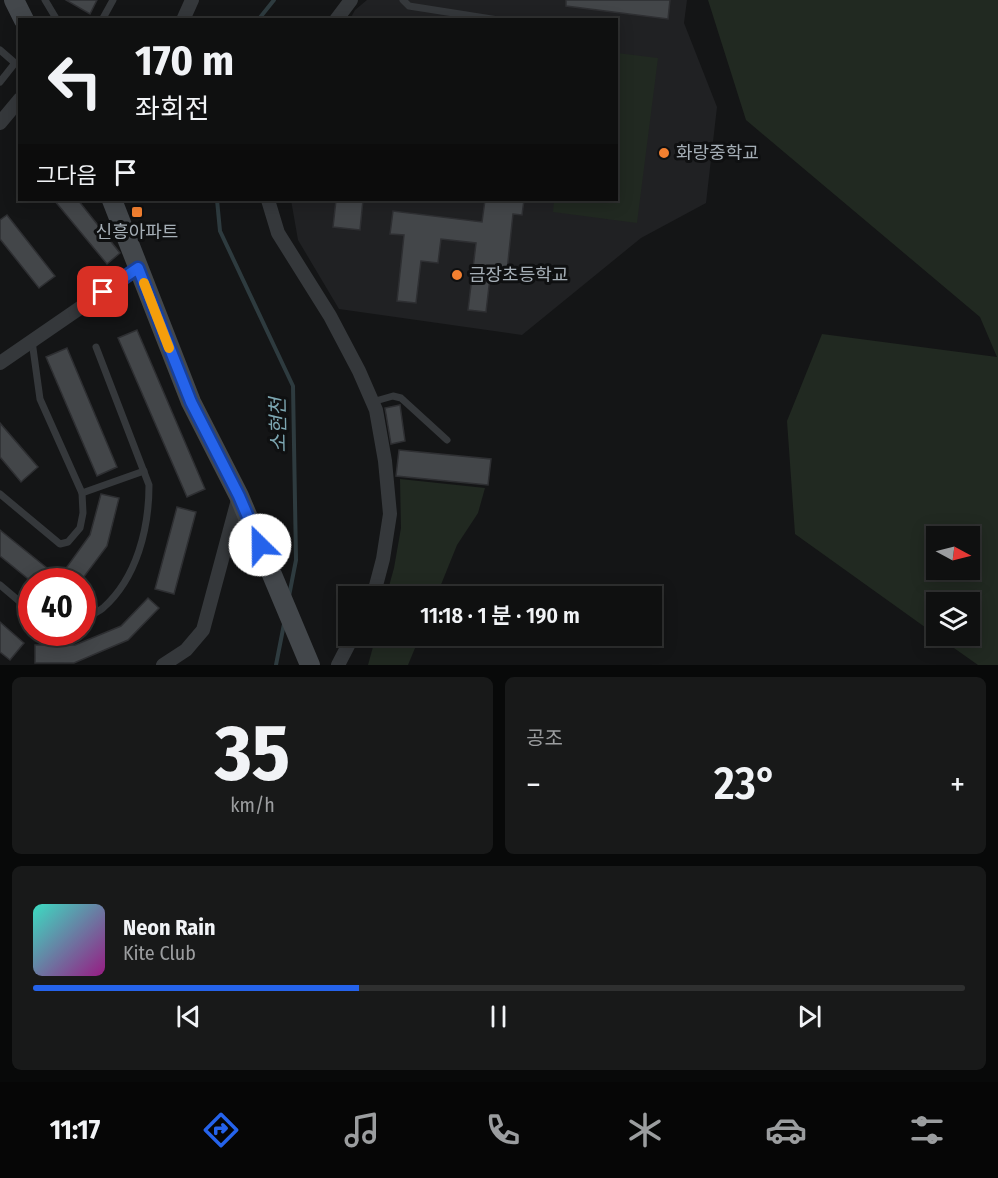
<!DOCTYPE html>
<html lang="ko">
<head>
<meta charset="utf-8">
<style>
  body { margin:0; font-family:"Fira Sans Condensed","Noto Sans KR",sans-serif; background:#181919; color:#f1f3f6; height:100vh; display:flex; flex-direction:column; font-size:22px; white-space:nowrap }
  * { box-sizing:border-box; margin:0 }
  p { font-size:20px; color:#9b9d9f }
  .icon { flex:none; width:33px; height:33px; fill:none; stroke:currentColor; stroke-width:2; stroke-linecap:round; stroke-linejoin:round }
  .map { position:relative; height:665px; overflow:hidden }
  .side { display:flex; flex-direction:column; gap:12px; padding:12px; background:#080909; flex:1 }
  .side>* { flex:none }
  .hud { position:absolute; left:18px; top:18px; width:600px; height:183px; border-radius:0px; box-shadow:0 3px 15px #0003,0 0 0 2px #2f3030; background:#0f1010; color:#f1f3f6; overflow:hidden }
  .needle { width:39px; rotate:97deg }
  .controls { position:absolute; left:926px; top:526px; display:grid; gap:12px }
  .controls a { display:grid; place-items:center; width:54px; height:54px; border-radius:0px; background:#0f1010; box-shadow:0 3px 15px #0003,0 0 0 2px #2f3030; font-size:30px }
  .speed { position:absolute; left:18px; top:568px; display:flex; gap:12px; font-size:30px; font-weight:700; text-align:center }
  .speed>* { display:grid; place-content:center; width:78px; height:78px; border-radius:50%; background:#0f1010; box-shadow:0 3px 15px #0003,0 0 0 2px #2f3030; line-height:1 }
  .speed .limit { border:9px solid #d22; background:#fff; color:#111 }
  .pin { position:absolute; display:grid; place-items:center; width:51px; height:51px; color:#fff; margin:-26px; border-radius:12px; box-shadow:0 3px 9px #0006 }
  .me { position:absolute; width:66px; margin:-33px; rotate:337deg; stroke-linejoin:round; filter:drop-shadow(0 0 4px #0008) }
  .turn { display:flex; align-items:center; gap:21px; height:126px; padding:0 18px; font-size:27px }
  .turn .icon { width:78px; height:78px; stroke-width:2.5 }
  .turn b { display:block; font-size:42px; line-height:51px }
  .then { display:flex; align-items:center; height:57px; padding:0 18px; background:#0003; gap:12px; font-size:22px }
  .big { font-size:45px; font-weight:600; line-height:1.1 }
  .side .card { flex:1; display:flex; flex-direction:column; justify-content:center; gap:9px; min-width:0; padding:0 21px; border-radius:9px; background:#181919 }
  .side .dial { align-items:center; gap:0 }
  .dial b { font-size:78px; line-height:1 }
  .song { display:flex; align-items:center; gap:18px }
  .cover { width:72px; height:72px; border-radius:9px; background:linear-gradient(135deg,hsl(170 70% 55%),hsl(310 70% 35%)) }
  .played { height:6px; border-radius:3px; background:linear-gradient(90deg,#2563eb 35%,#2f3030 35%) }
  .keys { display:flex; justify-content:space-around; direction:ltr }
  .heat { display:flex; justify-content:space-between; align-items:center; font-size:33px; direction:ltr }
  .side .tiles { flex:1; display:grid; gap:12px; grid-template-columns:1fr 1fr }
  .card:last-child { grid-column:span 2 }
  .trip { position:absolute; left:338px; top:586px; width:324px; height:60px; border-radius:0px; background:#0f1010; box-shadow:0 3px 15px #0003,0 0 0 2px #2f3030; font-weight:600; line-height:60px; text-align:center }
  .tabs { display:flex; height:96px; justify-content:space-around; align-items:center; background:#060606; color:#9b9d9f }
  .tabs .icon { width:42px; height:42px }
  .tabs .on { color:#2563eb }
  .tabs b { font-size:27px; color:#f1f3f6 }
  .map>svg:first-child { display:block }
  .built { fill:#202123 }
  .green { fill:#212921; fill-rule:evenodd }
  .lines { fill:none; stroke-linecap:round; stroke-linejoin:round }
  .stream { stroke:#2e3b3f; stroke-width:4 }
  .building { fill:#434649; stroke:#2e2f32; stroke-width:1.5 }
  .lane { stroke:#35383b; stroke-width:7 }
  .street { stroke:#35383b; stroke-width:14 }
  .secondary { stroke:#43474b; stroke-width:20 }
  .route-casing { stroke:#184099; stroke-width:15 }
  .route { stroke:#2563eb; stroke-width:10 }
  .slow { stroke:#f59e0b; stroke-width:10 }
  .poi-dot { fill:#f38030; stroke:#0f1011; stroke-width:2 }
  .labels { text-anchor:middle; stroke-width:6; stroke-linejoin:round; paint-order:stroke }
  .poi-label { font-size:18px; fill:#a6afb7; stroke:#0f1011; text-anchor:start }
  .water-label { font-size:20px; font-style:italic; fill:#7da7b2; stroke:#0f1011 }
</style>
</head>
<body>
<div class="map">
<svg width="998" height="665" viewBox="0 0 998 665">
  <rect width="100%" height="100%" fill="#141516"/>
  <polygon class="built" points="367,0 687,0 684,23 717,107 706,203 641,238 522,335 339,309 298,240 291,200 616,200 616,20 350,19 355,10"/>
  <g class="green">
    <path d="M708,0H998V665H978L937,636H969V603H936V635L795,534L787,421L822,334L997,357L980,317L746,120ZM936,537H969V570H936Z"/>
    <polygon points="617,53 658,58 637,223 553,212 554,200 616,200"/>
    <polygon points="400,479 485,488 478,513 457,545 436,597 386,597 394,568 401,528"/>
    <polygon points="376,636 420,636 408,665 368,665"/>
  </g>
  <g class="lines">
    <g class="stream">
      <polyline points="258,20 274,0"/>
      <polyline points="217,200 220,231 293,386 296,560 289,596"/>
      <polyline points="276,665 284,624"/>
    </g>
  </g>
  <g class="building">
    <polygon points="66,0 97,0 90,14"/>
    <polygon points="566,0 670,0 668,19 566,6"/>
    <polygon points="54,200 78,200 120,253 107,264"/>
    <polygon points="336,200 363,200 360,230 333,227"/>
    <polygon points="485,200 524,200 522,215 513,214 507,271 491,269 486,312 468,310 476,243 441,239 438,263 421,261 416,303 397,301 404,235 390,234 393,211 482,222"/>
    <polygon points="7,215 55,276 39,288 0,239 0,220"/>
    <polygon points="137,330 205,489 187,497 118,338"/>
    <polygon points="67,348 117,467 97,476 46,357"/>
    <polygon points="400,405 405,441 391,444 385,408"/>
    <polygon points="0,423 38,467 21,482 0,457"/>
    <polygon points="399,450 491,459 488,485 396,476"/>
    <polygon points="101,494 119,498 107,546 80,582 64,571 90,535"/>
    <polygon points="177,507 196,512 174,594 155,589"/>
    <polygon points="0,530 57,576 52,582 32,582 0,556"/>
    <polygon points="148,598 159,608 128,640 74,663 35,663 35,645 75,645 121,626"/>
    <polygon points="0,622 24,643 10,660 0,652"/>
  </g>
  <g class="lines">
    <g class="lane">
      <polyline points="45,0 57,20"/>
      <polyline points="403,0 409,6 498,20"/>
      <polyline points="102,20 113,0"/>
      <polyline points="0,50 15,63 0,82"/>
      <polyline points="372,402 393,396 401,398 447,440"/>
      <polyline points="82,493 144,471"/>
      <polyline points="0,494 60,544 68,542 80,528 83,513 82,493 40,399 32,341"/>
      <polyline points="0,585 32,612"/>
      <path d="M82,619C89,616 97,613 103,608C137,578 149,528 149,485L96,347"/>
    </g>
    <g class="street">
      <polyline points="183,20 192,0"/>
      <polyline points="336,20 351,0"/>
      <polyline points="0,123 20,99"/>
      <polyline points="268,200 278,233 330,316 359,371 376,410 385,461 390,514 383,559 373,597"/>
      <polyline points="0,363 138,268"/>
      <polyline points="163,665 186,650 203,630 239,496"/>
      <polyline points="338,665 353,636"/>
    </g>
    <g class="secondary">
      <polyline points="14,0 24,20"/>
      <polyline points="112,200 191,402 239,496 310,665"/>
    </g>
  </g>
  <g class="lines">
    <defs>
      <polyline id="route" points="103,292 138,268 191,402 239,496 260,545"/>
    </defs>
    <use href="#route" class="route-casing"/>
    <use href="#route" class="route"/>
    <polyline class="slow" points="144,283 169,348"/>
  </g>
  <g class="poi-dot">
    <circle cx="664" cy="153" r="6"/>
    <rect x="131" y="206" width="12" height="12" rx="3"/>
    <circle cx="457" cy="275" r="6"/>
  </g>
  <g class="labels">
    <g class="poi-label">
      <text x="676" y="159">화랑중학교</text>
      <text x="137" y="238" text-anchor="middle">신흥아파트</text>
      <text x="469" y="281">금장초등학교</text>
    </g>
    <g class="water-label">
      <text transform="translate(278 425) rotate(-91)" y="7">소현천</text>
    </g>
  </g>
</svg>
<div class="controls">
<a><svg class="needle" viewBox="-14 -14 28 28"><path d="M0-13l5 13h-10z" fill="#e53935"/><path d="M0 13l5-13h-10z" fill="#9b9d9f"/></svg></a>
<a><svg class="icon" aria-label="layers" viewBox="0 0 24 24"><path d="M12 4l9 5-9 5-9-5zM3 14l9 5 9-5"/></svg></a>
</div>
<div class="speed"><div class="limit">40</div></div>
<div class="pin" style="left:103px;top:292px;background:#d93025"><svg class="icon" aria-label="arrive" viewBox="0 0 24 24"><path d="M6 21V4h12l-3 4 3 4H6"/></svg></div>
<svg class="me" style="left:260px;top:545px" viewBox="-20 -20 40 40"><circle r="19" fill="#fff"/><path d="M0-13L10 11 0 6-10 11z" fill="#2563eb"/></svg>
<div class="trip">11:18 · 1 분 · 190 m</div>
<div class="hud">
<div class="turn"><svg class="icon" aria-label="left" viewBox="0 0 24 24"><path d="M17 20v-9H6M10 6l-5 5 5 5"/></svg><div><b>170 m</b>좌회전</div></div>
<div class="then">그다음<svg class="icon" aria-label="arrive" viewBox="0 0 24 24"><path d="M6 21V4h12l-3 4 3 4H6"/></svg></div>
</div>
</div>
<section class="side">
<div class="tiles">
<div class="card dial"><b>35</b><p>km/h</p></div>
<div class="card"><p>공조</p>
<div class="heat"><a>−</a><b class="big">23°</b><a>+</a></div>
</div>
<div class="card">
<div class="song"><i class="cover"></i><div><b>Neon Rain</b><p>Kite Club</p></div></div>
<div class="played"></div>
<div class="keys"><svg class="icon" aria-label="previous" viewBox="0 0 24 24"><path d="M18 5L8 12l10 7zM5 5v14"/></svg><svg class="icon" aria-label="pause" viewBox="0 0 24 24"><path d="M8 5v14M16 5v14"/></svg><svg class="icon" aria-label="next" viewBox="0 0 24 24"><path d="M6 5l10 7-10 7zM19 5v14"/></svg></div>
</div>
</div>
</section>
<nav class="tabs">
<b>11:17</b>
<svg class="icon on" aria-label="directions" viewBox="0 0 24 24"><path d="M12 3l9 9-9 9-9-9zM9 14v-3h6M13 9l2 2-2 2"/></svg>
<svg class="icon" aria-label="music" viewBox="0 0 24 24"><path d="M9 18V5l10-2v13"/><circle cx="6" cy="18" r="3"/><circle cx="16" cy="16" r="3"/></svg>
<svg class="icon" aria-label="phone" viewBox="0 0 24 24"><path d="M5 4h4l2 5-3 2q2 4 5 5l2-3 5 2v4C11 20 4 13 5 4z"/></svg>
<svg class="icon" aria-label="climate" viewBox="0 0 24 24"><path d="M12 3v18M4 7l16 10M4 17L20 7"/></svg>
<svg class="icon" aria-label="car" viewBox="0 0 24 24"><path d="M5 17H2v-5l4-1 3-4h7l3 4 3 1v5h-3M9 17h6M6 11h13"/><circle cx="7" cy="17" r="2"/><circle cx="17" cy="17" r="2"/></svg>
<svg class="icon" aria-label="filters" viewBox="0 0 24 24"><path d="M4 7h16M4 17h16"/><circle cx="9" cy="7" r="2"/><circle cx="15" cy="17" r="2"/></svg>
</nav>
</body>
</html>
